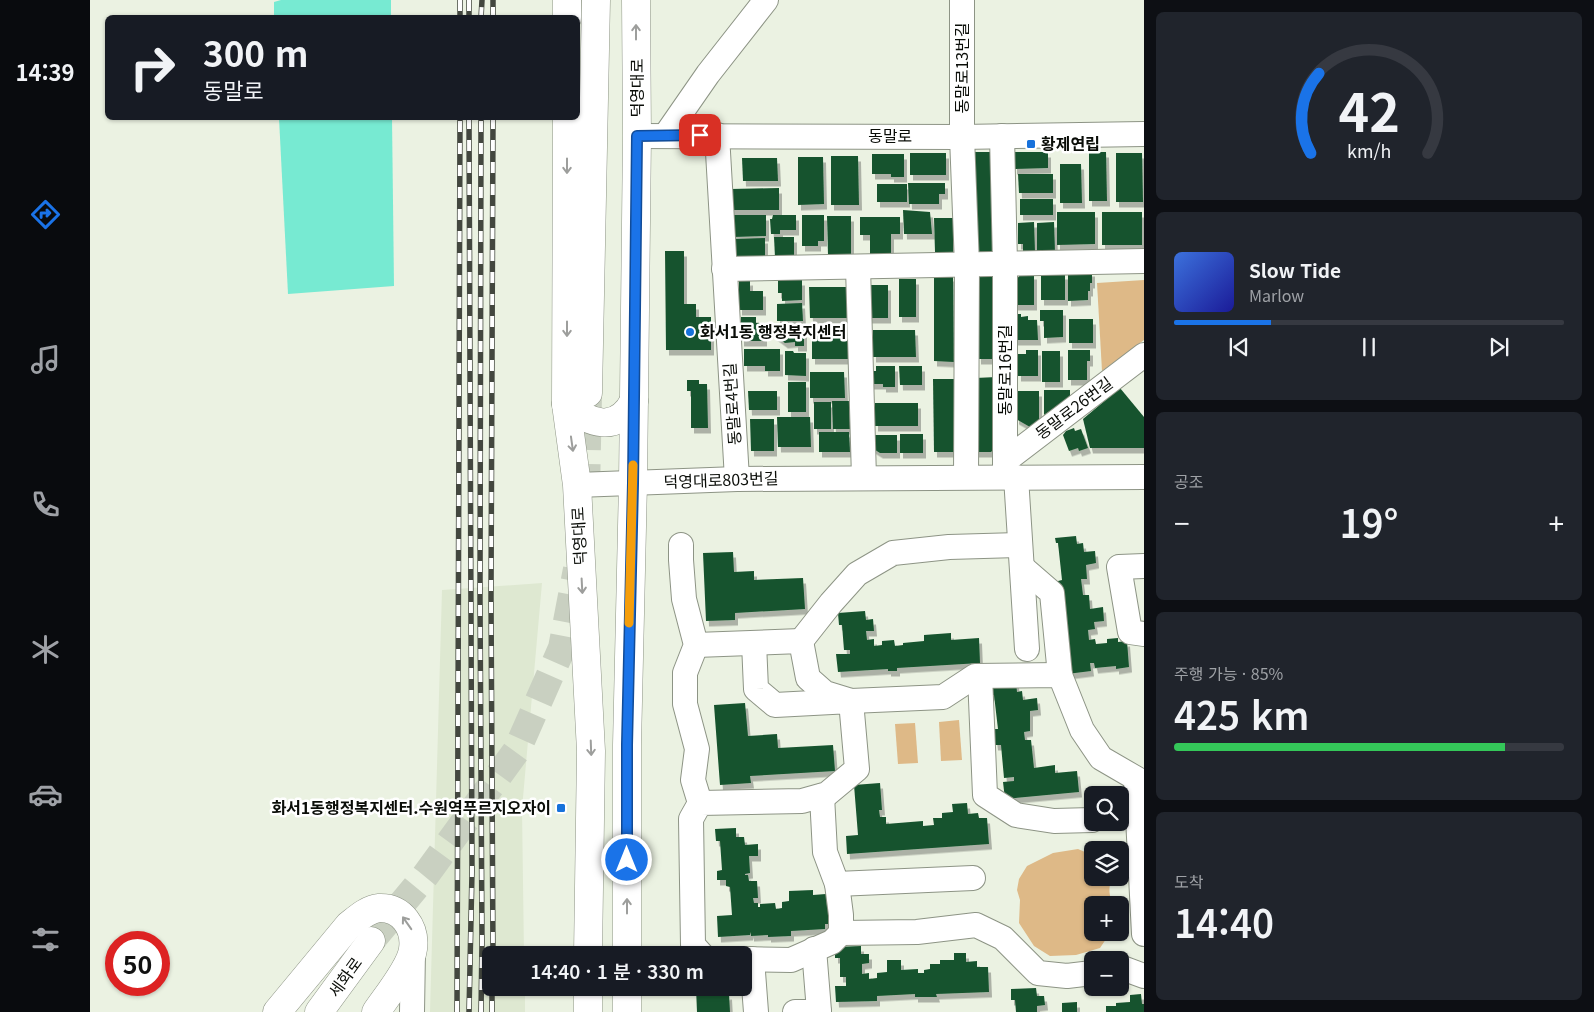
<!DOCTYPE html>
<html lang="ko">
<head>
<meta charset="utf-8">
<style>
  body { margin:0; font-family:Georgia,"Noto Sans KR",serif; background:#20242c; color:#f1f3f6; height:100vh; display:flex; flex-direction:column; font-size:19px; white-space:nowrap }
  * { box-sizing:border-box; margin:0 }
  p { font-size:16px; color:#9ea1a6 }
  .icon { flex:none; width:28px; height:28px; fill:none; stroke:currentColor; stroke-width:2; stroke-linecap:round; stroke-linejoin:round }
  .map { position:relative; flex:1; overflow:hidden }
  .sheet { display:flex; flex-direction:column; gap:12px; padding:12px; background:#0d0f14; width:450px }
  .sheet>* { flex:none }
  .banner { position:absolute; left:15px; top:15px; width:475px; height:105px; border-radius:8px; box-shadow:0 1px 4px #0004; background:#171b24; color:#f1f3f6; overflow:hidden }
  .controls { position:absolute; left:994px; top:786px; display:grid; gap:10px }
  .controls a { display:grid; place-items:center; width:45px; height:45px; border-radius:8px; background:#171b24; box-shadow:0 1px 4px #0004; font-size:25px }
  .speed { position:absolute; left:15px; top:931px; display:flex; gap:10px; font-size:25px; font-weight:700; text-align:center }
  .speed>* { display:grid; place-content:center; width:65px; height:65px; border-radius:50%; background:#171b24; box-shadow:0 1px 4px #0004; line-height:1 }
  .speed .limit { border:8px solid #d22; background:#fff; color:#111 }
  .pin { position:absolute; display:grid; place-items:center; width:42px; height:42px; color:#fff; margin:-21px; border-radius:10px; box-shadow:0 2px 8px #0006 }
  .me { position:absolute; width:55px; margin:-28px; rotate:0deg; stroke-linejoin:round; filter:drop-shadow(0 0 4px #0008) }
  .turn { display:flex; align-items:center; gap:18px; height:105px; padding:0 15px; font-size:22px }
  .turn .icon { width:65px; height:65px; stroke-width:2.5 }
  .turn b { display:block; font-size:35px; line-height:42px }
  .big { font-size:38px; font-weight:600; line-height:1.1 }
  .sheet .card { flex:1; display:flex; flex-direction:column; justify-content:center; gap:8px; min-width:0; padding:0 18px; border-radius:8px; background:#20242c }
  .sheet .dial { align-items:center; gap:0 }
  .dial svg { height:130px; overflow:visible; fill:none; stroke:#363941; stroke-width:7; stroke-linecap:round; text-anchor:middle }
  .dial text { fill:#f1f3f6; stroke:none }
  .song { display:flex; align-items:center; gap:15px }
  .cover { width:60px; height:60px; border-radius:8px; background:linear-gradient(135deg,hsl(220 70% 55%),hsl(240 70% 35%)) }
  .played { height:5px; border-radius:2px; background:linear-gradient(90deg,#1a73e8 25%,#363941 25%) }
  .keys { display:flex; justify-content:space-around; direction:ltr }
  .heat { display:flex; justify-content:space-between; align-items:center; font-size:28px; direction:ltr }
  .charge { height:8px; border-radius:4px; background:linear-gradient(90deg,#34c759 85%,#363941 0) }
  .trip { position:absolute; left:392px; top:946px; width:270px; height:50px; border-radius:8px; background:#171b24; box-shadow:0 1px 4px #0004; font-weight:600; line-height:50px; text-align:center }
  main { display:flex; flex:1; min-height:0 }
  .tab-bar { display:flex; flex-direction:column; width:90px; justify-content:space-around; align-items:center; background:#090b0e; color:#9ea1a6 }
  .tab-bar .icon { width:35px; height:35px }
  .tab-bar .current { color:#1a73e8 }
  .tab-bar b { font-size:22px; color:#f1f3f6 }
  .map>svg:first-child { display:block }
  .built { fill:#dee8d1 }
  .green { fill:#deb987 }
  .water { fill:#77ead2 }
  .building { fill:#15532d; filter:url(#shadow) }
  .lines { fill:none; stroke-linecap:round; stroke-linejoin:round }
  .major-tunnel { stroke:#c9d0c1; stroke-width:28; stroke-dasharray:28 14; stroke-linecap:butt }
  .minor-casing { stroke:#8d9485; stroke-width:26 }
  .major-casing { stroke:#8d9485; stroke-width:29 }
  .minor { stroke:#fff; stroke-width:24 }
  .major { stroke:#fff; stroke-width:28 }
  .rail-casing { stroke:#43473f; stroke-width:5.5 }
  .rail { stroke:#fff; stroke-width:4; stroke-dasharray:11; stroke-linecap:butt }
  .oneway { stroke:#9d9e9c }
  .route-casing { stroke:#114b97; stroke-width:12 }
  .route { stroke:#1a73e8; stroke-width:9 }
  .slow { stroke:#f59e0b; stroke-width:9 }
  .poi-dot { fill:#1772db; stroke:#fff; stroke-width:2 }
  .labels { text-anchor:middle; stroke-width:5; stroke-linejoin:round; paint-order:stroke }
  .street-label { font-size:16px; fill:#0a0d08; stroke:#fff }
  .poi-label { font-size:16px; font-weight:bold; fill:#0a0d08; stroke:#fff; text-anchor:start }
</style>
</head>
<body>
<main>
<nav class="tab-bar">
<b>14:39</b>
<svg class="icon current" aria-label="directions" viewBox="0 0 24 24"><path d="M12 3l9 9-9 9-9-9zM9 14v-3h6M13 9l2 2-2 2"/></svg>
<svg class="icon" aria-label="music" viewBox="0 0 24 24"><path d="M9 18V5l10-2v13"/><circle cx="6" cy="18" r="3"/><circle cx="16" cy="16" r="3"/></svg>
<svg class="icon" aria-label="phone" viewBox="0 0 24 24"><path d="M5 4h4l2 5-3 2q2 4 5 5l2-3 5 2v4C11 20 4 13 5 4z"/></svg>
<svg class="icon" aria-label="climate" viewBox="0 0 24 24"><path d="M12 3v18M4 7l16 10M4 17L20 7"/></svg>
<svg class="icon" aria-label="car" viewBox="0 0 24 24"><path d="M5 17H2v-5l4-1 3-4h7l3 4 3 1v5h-3M9 17h6M6 11h13"/><circle cx="7" cy="17" r="2"/><circle cx="17" cy="17" r="2"/></svg>
<svg class="icon" aria-label="filters" viewBox="0 0 24 24"><path d="M4 7h16M4 17h16"/><circle cx="9" cy="7" r="2"/><circle cx="15" cy="17" r="2"/></svg>
</nav>
<div class="map">
<svg width="1054" height="1012" viewBox="0 0 1054 1012">
  <defs>
    <filter id="shadow"><feDropShadow dx="3" dy="5.5" stdDeviation="0" flood-color="#0004"/></filter>
  </defs>
  <rect width="100%" height="100%" fill="#ebf2e2"/>
  <polygon class="built" points="452,583 432,809 434,955 401,955 401,988 435,988 435,1012 340,1012 352,590"/>
  <g class="green">
    <polygon points="1054,280 1054,340 1012,371 1007,283"/>
    <polygon points="869,720 872,760 851,761 849,722"/>
    <polygon points="825,723 828,763 808,764 805,724"/>
    <path d="M988,849L1002,855V878H1022C1018,888 1019,895 1023,905H1002V932L1020,933L1010,948L986,955L960,956L944,946L929,923L930,900L927,890L929,879L937,866L963,853Z"/>
  </g>
  <g class="water">
    <polygon points="191,0 301,0 301,17 184,17 184,2"/>
    <polygon points="189,118 302,118 304,286 198,294"/>
  </g>
  <g class="building">
    <polygon points="880,152 905,152 905,254 881,254"/>
    <polygon points="924,152 958,152 958,168 924,169"/>
    <polygon points="999,152 1016,152 1017,201 999,201"/>
    <rect x="820" y="153" width="36" height="22"/>
    <polygon points="1026,153 1052,153 1053,202 1026,202"/>
    <polygon points="782,154 814,154 814,177 801,177 801,174 782,174"/>
    <polygon points="741,156 768,156 769,205 741,205"/>
    <polygon points="708,157 733,157 734,204 708,205"/>
    <polygon points="652,158 687,158 688,181 653,181"/>
    <polygon points="970,164 991,164 992,203 970,203"/>
    <polygon points="928,174 963,174 963,193 929,193"/>
    <polygon points="818,183 855,183 855,194 849,194 849,204 819,204"/>
    <rect x="787" y="184" width="30" height="18"/>
    <polygon points="689,188 689,210 641,210 641,189"/>
    <rect x="930" y="199" width="33" height="16"/>
    <polygon points="813,210 840,212 842,234 814,234"/>
    <polygon points="967,212 1005,212 1005,244 967,245"/>
    <rect x="1012" y="212" width="40" height="33"/>
    <polygon points="643,215 676,215 676,236 643,237"/>
    <polygon points="683,215 706,215 706,230 690,230 690,234 681,234 680,219 682,219"/>
    <polygon points="712,215 734,215 734,241 728,241 728,246 712,246"/>
    <polygon points="737,216 761,216 761,254 738,255"/>
    <polygon points="770,217 810,217 810,234 801,234 801,254 780,254 780,235 770,235"/>
    <polygon points="844,218 863,218 863,252 845,252"/>
    <polygon points="944,222 945,252 933,253 933,244 928,244 928,223"/>
    <polygon points="964,222 965,252 947,252 947,223"/>
    <polygon points="684,237 704,237 704,257 685,257"/>
    <polygon points="675,238 675,261 645,261 645,239"/>
    <polygon points="575,251 594,251 594,304 606,304 606,317 621,317 621,350 576,350"/>
    <polygon points="1002,271 1002,283 1000,283 1000,291 998,291 998,300 978,301 978,272"/>
    <polygon points="887,274 900,274 907,281 908,359 888,359"/>
    <polygon points="931,274 944,274 944,305 925,305 925,281"/>
    <rect x="951" y="274" width="24" height="26"/>
    <polygon points="844,276 863,276 864,362 844,361"/>
    <rect x="809" y="279" width="17" height="38"/>
    <polygon points="660,280 660,291 673,291 673,310 649,310 649,281"/>
    <polygon points="688,280 712,280 712,300 692,301 692,293 688,293"/>
    <polygon points="776,285 798,285 798,318 777,318"/>
    <polygon points="719,287 763,287 764,318 720,318"/>
    <polygon points="712,303 713,321 687,321 687,304"/>
    <polygon points="950,310 973,310 973,337 954,338 954,321 950,321"/>
    <polygon points="923,314 931,314 931,317 938,316 938,320 947,320 948,340 923,340"/>
    <polygon points="651,317 666,317 666,323 674,323 674,341 651,341"/>
    <rect x="979" y="319" width="24" height="24"/>
    <polygon points="682,326 714,326 714,346 705,346 705,342 695,343 683,334"/>
    <rect x="722" y="329" width="42" height="30"/>
    <polygon points="783,330 825,330 826,357 783,357"/>
    <polygon points="654,349 690,349 690,371 675,371 675,366 654,366"/>
    <polygon points="936,350 948,350 948,376 928,376 928,354 936,354"/>
    <polygon points="978,350 1000,350 1000,361 997,361 997,380 978,380"/>
    <polygon points="695,351 703,351 704,353 716,353 716,376 695,375"/>
    <rect x="952" y="351" width="18" height="31"/>
    <polygon points="786,366 805,366 805,387 793,387 793,384 780,384 780,371 786,371"/>
    <polygon points="809,366 832,366 832,385 810,385"/>
    <polygon points="720,372 754,372 755,398 720,398"/>
    <polygon points="907,377 907,446 901,452 886,452 885,378"/>
    <polygon points="843,379 864,379 865,452 844,452"/>
    <polygon points="597,380 609,380 609,384 617,384 618,428 601,428 601,391 597,391"/>
    <rect x="698" y="382" width="18" height="30"/>
    <polygon points="1030,388 1054,417 1054,448 1000,448 993,419"/>
    <polygon points="954,390 980,390 980,397 954,415"/>
    <polygon points="658,391 687,391 687,410 659,410"/>
    <polygon points="926,391 949,391 949,421 940,427 926,419"/>
    <polygon points="742,401 759,401 760,429 743,429"/>
    <rect x="724" y="402" width="17" height="27"/>
    <rect x="785" y="403" width="43" height="23"/>
    <polygon points="687,417 720,417 721,447 688,447"/>
    <polygon points="660,419 684,419 684,451 661,451"/>
    <polygon points="984,428 985,431 991,429 998,448 989,451 988,448 979,451 973,435 976,431"/>
    <polygon points="729,432 759,432 760,452 729,452"/>
    <rect x="810" y="434" width="23" height="19"/>
    <polygon points="782,435 807,435 807,453 790,453 782,448"/>
    <polygon points="986,536 987,544 993,543 994,552 1005,551 1006,563 996,565 997,579 991,579 993,595 999,595 1000,609 1013,607 1014,621 1004,622 1005,629 998,630 999,640 1005,639 1006,644 1017,643 1017,639 1028,638 1028,642 1037,641 1039,667 1026,669 1026,666 1005,668 1004,663 1000,663 1001,671 977,674 968,581 972,580 968,543 966,543 965,538"/>
    <polygon points="643,552 644,572 664,571 664,580 713,578 715,609 645,613 645,620 616,621 613,553"/>
    <polygon points="775,611 776,620 783,619 784,631 776,631 777,640 784,639 784,646 792,645 792,641 804,640 805,646 813,645 813,643 834,641 834,635 861,633 861,640 889,638 890,663 807,668 807,671 798,671 798,669 748,672 746,654 760,654 760,650 754,650 752,625 749,625 748,613"/>
    <polygon points="926,682 927,692 932,691 933,700 947,698 948,710 940,711 940,731 934,732 935,740 941,740 944,768 965,765 965,773 987,771 989,792 915,799 913,782 924,781 924,777 914,778 911,745 905,745 903,729 908,729 904,695 900,695 899,685"/>
    <polygon points="655,703 658,736 687,734 688,748 743,745 745,771 660,776 661,783 630,785 624,705"/>
    <polygon points="790,783 792,810 789,810 790,817 796,817 796,824 833,821 833,826 844,825 843,818 852,818 852,813 863,812 862,804 877,803 878,814 888,813 889,818 897,818 899,844 757,854 756,836 768,835 764,785"/>
    <polygon points="646,828 646,837 654,837 655,845 668,844 668,856 659,856 660,873 655,874 655,875 658,875 659,881 667,881 668,898 663,898 664,903 668,903 668,907 670,907 670,904 685,903 686,909 692,908 692,902 699,901 699,891 723,890 723,895 736,894 737,906 741,906 742,924 735,924 735,929 701,931 701,936 678,937 678,935 661,936 661,932 660,935 628,937 627,916 642,915 640,887 636,886 636,880 627,880 627,871 632,870 630,841 626,841 625,829"/>
    <polygon points="771,946 771,954 779,954 779,963 772,964 772,974 779,973 779,979 787,978 787,973 797,972 797,960 811,960 811,970 828,969 828,973 834,973 834,970 840,969 840,964 850,964 850,960 864,960 864,953 876,953 876,962 887,961 887,967 898,967 899,992 846,994 847,997 825,997 825,994 787,996 787,1001 746,1002 745,986 756,986 756,977 750,977 750,958 745,958 745,947"/>
    <polygon points="606,988 633,988 633,995 639,994 640,1012 607,1012"/>
    <polygon points="946,988 947,996 954,996 955,1005 947,1006 947,1012 926,1012 925,1000 921,1000 921,989"/>
    <polygon points="1051,994 1052,1004 1054,1004 1054,1012 1016,1012 1016,1006 1026,1006 1026,1003 1040,1002 1040,995"/>
    <polygon points="987,1002 987,1012 972,1012 972,1003"/>
  </g>
  <g class="lines">
    <g class="major-tunnel">
      <polyline points="496,492 498,395"/>
      <polyline points="281,941 335,876 427,750 472,648 487,569"/>
    </g>
    <defs>
      <g id="minor">
        <polyline points="872,0 872,137 877,265 876,477"/>
        <polyline points="627,135 647,479"/>
        <polyline points="547,136 872,137 1054,134"/>
        <polyline points="575,136 618,74 676,0"/>
        <polyline points="912,136 915,263 915,477"/>
        <polyline points="768,267 774,478"/>
        <polyline points="634,269 1054,261"/>
        <polyline points="915,461 1054,355"/>
        <polyline points="926,477 937,649"/>
        <polyline points="487,485 647,479 1054,477"/>
        <polyline points="591,545 591,560 594,599 606,645 595,673 595,704 607,749 603,780 610,803"/>
        <polyline points="1054,566 1029,567 1040,632 1054,634"/>
        <polyline points="932,567 962,593 970,675"/>
        <polyline points="711,641 741,603 767,574 803,553 859,547 930,545"/>
        <polyline points="606,645 711,641 718,678 735,693 761,701 853,697 885,676 970,675 992,730 1011,758 1054,783"/>
        <polyline points="890,676 895,795 926,815 964,821 1002,820"/>
        <polyline points="1046,779 1054,934"/>
        <polyline points="732,796 735,852 747,884 883,878"/>
        <polyline points="751,933 827,932 886,925 913,938 948,973 977,976 1002,973"/>
        <polyline points="724,949 729,1011"/>
        <polyline points="612,955 603,945 601,819 610,803 712,801 737,794 767,769 761,701 685,705 666,689 664,643"/>
        <polyline points="654,959 701,960 742,942 751,933 751,915 747,884"/>
        <polyline points="662,959 666,1012"/>
        <polyline points="1030,970 1035,969 1054,976"/>
        <polyline points="322,1012 323,951"/>
        <polyline points="705,1012 729,1012"/>
      </g>
      <g id="major">
        <polyline points="477,18 477,0"/>
        <polyline points="477,118 476,404 487,485 501,751 498,955"/>
        <polyline points="498,393 506,0"/>
        <path d="M476,404C499,424 527,434 544,401"/>
        <polyline points="537,955 537,745 543,483 547,136 546,0"/>
        <polyline points="537,988 537,1012"/>
        <path d="M187,1012L259,925C268,918 278,909 289,908C312,907 326,928 323,949C321,967 296,997 286,1012"/>
        <polyline points="229,1012 281,941"/>
        <polyline points="498,1012 498,988"/>
      </g>
    </defs>
    <use href="#minor" class="minor-casing"/>
    <use href="#major" class="major-casing"/>
    <use href="#minor" class="minor"/>
    <use href="#major" class="major"/>
    <defs>
      <g id="rail">
        <polyline points="370,0 370,18"/>
        <polyline points="379,0 379,18"/>
        <polyline points="391,18 392,0"/>
        <polyline points="403,18 403,0"/>
        <polyline points="379,118 382,872 379,1012"/>
        <polyline points="403,118 401,598 403,955"/>
        <polyline points="367,1012 370,118"/>
        <polyline points="391,1012 392,942 390,599 391,118"/>
        <polyline points="402,1012 402,988"/>
      </g>
    </defs>
    <use href="#rail" class="rail-casing"/>
    <use href="#rail" class="rail"/>
  </g>
  <defs><path id="oneway-shaft" d="M-6 0H5M1.5-3L5.5 0L1.5 3" fill="none" stroke-width="1.6" stroke-linecap="round" stroke-linejoin="round" transform="scale(1.25)"/></defs>
  <g class="oneway">
    <use href="#oneway-shaft" transform="translate(546 32) rotate(-90)"/>
    <use href="#oneway-shaft" transform="translate(477 166) rotate(90)"/>
    <use href="#oneway-shaft" transform="translate(477 329) rotate(90)"/>
    <use href="#oneway-shaft" transform="translate(482 444) rotate(82)"/>
    <use href="#oneway-shaft" transform="translate(492 586) rotate(87)"/>
    <use href="#oneway-shaft" transform="translate(501 748) rotate(88)"/>
    <use href="#oneway-shaft" transform="translate(537 906) rotate(-90)"/>
    <use href="#oneway-shaft" transform="translate(317 923) rotate(-125)"/>
  </g>
  <g class="lines">
    <defs>
      <polyline id="route" points="537,860 537,745 543,483 547,136 610,135"/>
    </defs>
    <use href="#route" class="route-casing"/>
    <use href="#route" class="route"/>
    <polyline class="slow" points="539,623 543,465"/>
  </g>
  <g class="poi-dot">
    <rect x="936" y="139" width="10" height="10" rx="2.5"/>
    <circle cx="600" cy="332" r="5"/>
    <rect x="466" y="803" width="10" height="10" rx="2.5"/>
  </g>
  <g class="labels">
    <g class="street-label">
      <text transform="translate(872 68) rotate(-90)" y="6">동말로13번길</text>
      <text transform="translate(547 88) rotate(-90)" y="6">덕영대로</text>
      <text x="800" y="142">동말로</text>
      <text transform="translate(915 370) rotate(-90)" y="6">동말로16번길</text>
      <text transform="translate(642 404) rotate(-94)" y="6">동말로4번길</text>
      <text transform="translate(984 408) rotate(-37)" y="6">동말로26번길</text>
      <text transform="translate(631 480) rotate(-2)" y="6">덕영대로803번길</text>
      <text transform="translate(489 536) rotate(-93)" y="6">덕영대로</text>
      <text transform="translate(255 977) rotate(-54)" y="6">세화로</text>
    </g>
    <g class="poi-label">
      <text x="951" y="150">황제연립</text>
      <text x="610" y="338">화서1동 행정복지센터</text>
      <text x="461" y="814" text-anchor="end">화서1동행정복지센터.수원역푸르지오자이</text>
    </g>
  </g>
</svg>
<div class="controls">
<a><svg class="icon" aria-label="search" viewBox="0 0 24 24"><circle cx="10" cy="10" r="6"/><path d="M15 15l6 6"/></svg></a>
<a><svg class="icon" aria-label="layers" viewBox="0 0 24 24"><path d="M12 4l9 5-9 5-9-5zM3 14l9 5 9-5"/></svg></a>
<a>+</a>
<a>−</a>
</div>
<div class="speed"><div class="limit">50</div></div>
<div class="pin" style="left:610px;top:135px;background:#d93025"><svg class="icon" aria-label="arrive" viewBox="0 0 24 24"><path d="M6 21V4h12l-3 4 3 4H6"/></svg></div>
<svg class="me" style="left:537px;top:860px" viewBox="-20 -20 40 40"><circle r="17" fill="#1a73e8" stroke="#fff" stroke-width="3"/><path d="M0-11L8 9 0 5-8 9z" fill="#fff"/></svg>
<div class="trip">14:40 · 1 분 · 330 m</div>
<div class="banner">
<div class="turn"><svg class="icon" aria-label="right" viewBox="0 0 24 24"><path d="M7 20v-9h11M14 6l5 5-5 5"/></svg><div><b>300 m</b>동말로</div></div>
</div>
</div>
<section class="sheet">
<div class="card dial"><svg viewBox="0 0 100 80">
<path d="M14 69A42 42 0 1 1 86 69"/>
<path d="M14 69A42 42 0 0 1 19 20" stroke="#1a73e8"/>
<text x="50" y="56" font-size="32" font-weight="700">42</text>
<text x="50" y="72" font-size="11">km/h</text>
</svg></div>
<div class="card">
<div class="song"><i class="cover"></i><div><b>Slow Tide</b><p>Marlow</p></div></div>
<div class="played"></div>
<div class="keys"><svg class="icon" aria-label="previous" viewBox="0 0 24 24"><path d="M18 5L8 12l10 7zM5 5v14"/></svg><svg class="icon" aria-label="pause" viewBox="0 0 24 24"><path d="M8 5v14M16 5v14"/></svg><svg class="icon" aria-label="next" viewBox="0 0 24 24"><path d="M6 5l10 7-10 7zM19 5v14"/></svg></div>
</div>
<div class="card"><p>공조</p>
<div class="heat"><a>−</a><b class="big">19°</b><a>+</a></div>
</div>
<div class="card"><p>주행 가능 · 85%</p><b class="big">425 km</b><div class="charge"></div></div>
<div class="card"><p>도착</p><b class="big">14:40</b></div>
</section>
</main>
</body>
</html>
